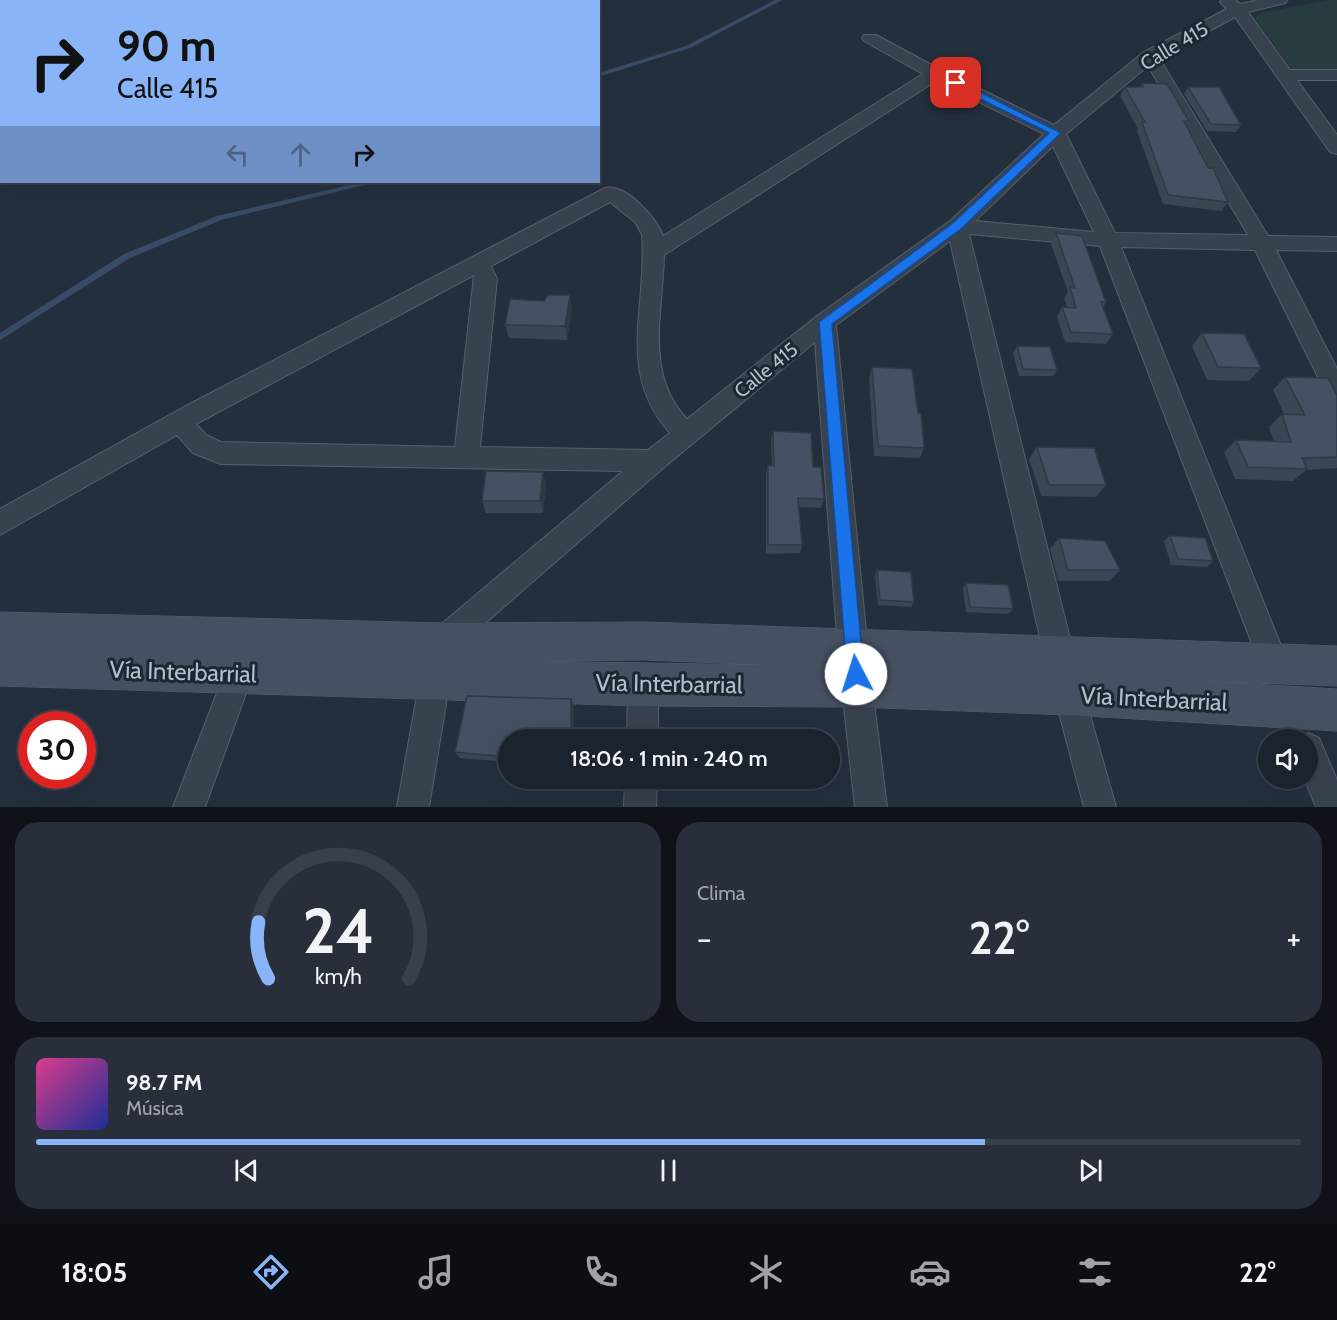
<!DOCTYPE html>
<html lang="es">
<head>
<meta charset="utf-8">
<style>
  body { margin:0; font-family:Cabin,sans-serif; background:#282f3a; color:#f1f3f6; height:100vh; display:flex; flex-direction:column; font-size:22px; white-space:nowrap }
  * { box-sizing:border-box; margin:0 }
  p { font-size:20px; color:#a0a4aa }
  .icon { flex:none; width:33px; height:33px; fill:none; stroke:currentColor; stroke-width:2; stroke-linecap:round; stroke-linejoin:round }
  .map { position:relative; height:807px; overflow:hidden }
  .sheet { display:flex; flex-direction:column; gap:15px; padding:15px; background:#0f1319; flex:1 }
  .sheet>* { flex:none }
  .top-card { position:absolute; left:0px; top:0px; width:600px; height:183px; box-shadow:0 6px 24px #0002,0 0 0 2px #39404a; background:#8ab4f8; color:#111; overflow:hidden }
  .fabs { position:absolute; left:1258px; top:729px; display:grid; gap:12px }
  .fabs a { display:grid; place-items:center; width:60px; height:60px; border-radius:50%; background:#1b232e; box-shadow:0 6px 24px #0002,0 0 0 2px #39404a; font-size:30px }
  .speed { position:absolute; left:18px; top:711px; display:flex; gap:12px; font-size:30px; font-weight:700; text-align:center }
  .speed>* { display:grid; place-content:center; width:78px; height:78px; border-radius:50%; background:#1b232e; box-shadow:0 6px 24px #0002,0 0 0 2px #39404a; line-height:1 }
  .speed .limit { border:9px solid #d22; background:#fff; color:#111 }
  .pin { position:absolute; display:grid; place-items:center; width:51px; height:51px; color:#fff; margin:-26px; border-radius:12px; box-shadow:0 3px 9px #0006 }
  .me { position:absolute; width:66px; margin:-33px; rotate:355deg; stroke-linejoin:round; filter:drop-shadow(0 0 4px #0008) }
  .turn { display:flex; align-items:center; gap:21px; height:126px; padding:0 18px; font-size:27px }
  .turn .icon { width:78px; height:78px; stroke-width:2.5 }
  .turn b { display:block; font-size:42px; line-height:51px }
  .lanes { display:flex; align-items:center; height:57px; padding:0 18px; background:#0003; justify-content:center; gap:30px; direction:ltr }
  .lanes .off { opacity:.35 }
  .big { font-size:45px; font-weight:600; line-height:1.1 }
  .sheet .tile { flex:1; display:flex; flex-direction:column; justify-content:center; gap:9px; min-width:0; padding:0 21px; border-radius:24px; background:#282f3a }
  .sheet .dial { align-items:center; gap:0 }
  .dial svg { height:156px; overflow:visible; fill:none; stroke:#39404a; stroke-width:7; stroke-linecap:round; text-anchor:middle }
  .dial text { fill:#f1f3f6; stroke:none }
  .song { display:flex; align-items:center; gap:18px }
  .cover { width:72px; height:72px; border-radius:9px; background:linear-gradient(135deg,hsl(330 70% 55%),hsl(230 70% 35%)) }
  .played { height:6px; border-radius:3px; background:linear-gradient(90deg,#8ab4f8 75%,#39404a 75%) }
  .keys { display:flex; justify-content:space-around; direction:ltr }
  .heat { display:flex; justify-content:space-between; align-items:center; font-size:33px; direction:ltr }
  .sheet .tiles { flex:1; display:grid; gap:15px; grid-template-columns:1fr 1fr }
  .tile:last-child { grid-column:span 2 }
  .trip { position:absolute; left:498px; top:729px; width:342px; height:60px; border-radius:30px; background:#1b232e; box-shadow:0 6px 24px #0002,0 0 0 2px #39404a; font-weight:600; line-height:60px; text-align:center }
  .tab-bar { display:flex; height:96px; justify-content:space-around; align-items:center; background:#0b0e12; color:#a0a4aa }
  .tab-bar .icon { width:42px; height:42px }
  .tab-bar .selected { color:#8ab4f8 }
  .tab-bar b { font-size:27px; color:#f1f3f6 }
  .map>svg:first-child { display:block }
  .green { fill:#263c3f }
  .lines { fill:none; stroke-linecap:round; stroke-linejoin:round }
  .stream { fill:#394c67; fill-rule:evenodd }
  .minor-casing { stroke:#565f6c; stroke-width:2 }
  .secondary-casing { stroke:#565f6c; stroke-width:1 }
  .minor { fill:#38414e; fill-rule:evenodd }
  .secondary { fill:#465061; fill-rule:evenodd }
  .wall { fill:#3b4654 }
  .shaded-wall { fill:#303945 }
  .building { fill:#455162; stroke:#303945; stroke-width:1.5 }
  .route { fill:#1a73e8; stroke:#114b97; stroke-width:1.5 }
  .labels { text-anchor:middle; stroke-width:6; stroke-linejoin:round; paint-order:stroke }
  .street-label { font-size:20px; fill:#b4bcc9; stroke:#1d2633 }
  .near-street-label { font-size:24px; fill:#b4bcc9; stroke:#1d2633 }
</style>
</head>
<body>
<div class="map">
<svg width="1337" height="807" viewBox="0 0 1337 807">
  <rect width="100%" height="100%" fill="#242f3e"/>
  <polygon class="green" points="1329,0 1337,0 1337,72 1294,72 1255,19 1261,13"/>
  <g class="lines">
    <g class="stream">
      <polygon points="775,0 782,0 690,48 598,77 598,73 686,46"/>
      <polygon points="362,182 372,182 369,184 221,220 130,258 0,340 0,333 124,254 217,216"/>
    </g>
    <defs>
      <g id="minor">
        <polygon points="138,0 163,0 164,2 139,2"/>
        <polygon points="446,0 462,0 463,2 447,2"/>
        <polygon points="523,0 542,0 522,2"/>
        <path d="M1222,0H1235L1241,4L1258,0H1287L1285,3L1248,12L1290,70H1337V80H1297L1337,135V154L1330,152L1235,17L1159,58L1268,236L1337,237V251L1276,250L1337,369V402L1329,399L1255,250L1121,247L1288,663L1283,673L1273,678L1263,673L1100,246L969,234L1074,655L1069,665L1059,669L1049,665L1044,655L950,241L836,325L869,662L887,807H855L839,662L815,342L662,469L452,652L442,656L432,652L428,642L432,632L623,471L221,464L193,453L177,435L0,535V509L184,407L605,188C626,183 657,218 663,236L923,74L864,41L862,38L864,35H876L941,70L1054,125L1144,52L1227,9L1220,2ZM1148,66L1248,235L1115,233L1066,134ZM936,81L1044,134L950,221L817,316L687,419C644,374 663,312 664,255ZM1053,146L1094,232L975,221ZM610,202L636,223L642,235C648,307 615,372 670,433L648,450L480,447L497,279L491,266ZM474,275L455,447L221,442L206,435L196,424Z"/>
        <polygon points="238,659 248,664 253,674 205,807 173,807 228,664"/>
        <polygon points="435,664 446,668 450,679 429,807 397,807 420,679 424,668"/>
        <polygon points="643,670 654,674 658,685 658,740 627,740 628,685 632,674"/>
        <polygon points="1069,679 1080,683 1084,694 1116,807 1084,807 1054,694 1058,683"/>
        <polygon points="1308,733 1319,738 1337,780 1337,807 1316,807 1304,778 1308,778 1308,740 1296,740"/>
        <polygon points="625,778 657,778 656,807 624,807"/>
      </g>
      <path id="secondary" d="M0,612L442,623L645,622L1337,646V686L1201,681L1337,689V731L1069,715L857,707L643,706L0,686ZM645,660L769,665L525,661Z"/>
    </defs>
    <use href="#minor" class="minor-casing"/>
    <use href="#secondary" class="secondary-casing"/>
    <use href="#minor" class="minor"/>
    <use href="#secondary" class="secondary"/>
  </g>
  <g class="wall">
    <polygon points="1142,83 1189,121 1186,127 1208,168 1228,202 1221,211 1163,204 1137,131 1138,129 1120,96 1125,87 1140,87"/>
    <polygon points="1188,87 1241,125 1236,132 1207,131 1184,94"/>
    <polygon points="1056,233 1106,302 1103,307 1113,334 1106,344 1065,342 1057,317 1062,307 1067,307 1064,298 1068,292 1051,244"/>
    <polygon points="572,308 567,340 509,338 505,325"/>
    <polygon points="1202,333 1261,368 1249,381 1207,380 1192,346"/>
    <polygon points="1017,346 1057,370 1053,376 1019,376 1013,353"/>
    <polygon points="872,367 924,448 920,458 874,456 869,378"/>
    <polygon points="1285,377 1337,395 1337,468 1306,470 1293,481 1235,479 1224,452 1236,440 1274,441 1269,427 1282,414 1284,414 1273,390"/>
    <polygon points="773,431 813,467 824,499 821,508 799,507 802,545 800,553 766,554 766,474 768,465 772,465 771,441"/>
    <polygon points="1037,447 1106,485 1096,497 1041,496 1029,459"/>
    <polygon points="546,484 543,513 486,513 482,501"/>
    <polygon points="1170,536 1213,561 1207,567 1171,565 1164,541"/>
    <polygon points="1059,538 1120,570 1109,581 1058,581 1050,549"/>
    <polygon points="877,570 914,602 911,607 878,605 875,576"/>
    <polygon points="966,583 1013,609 1008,614 966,612 963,589"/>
    <polygon points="574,706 573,740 508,740 508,762 460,758 455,752"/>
  </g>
  <g class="shaded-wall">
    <polygon points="570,295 572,308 567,340 565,326"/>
    <polygon points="543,472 546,484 543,513 540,501"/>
    <polygon points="571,699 574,706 573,740 571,740"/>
    <polygon points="507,748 508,751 508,761 506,757"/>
  </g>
  <g class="building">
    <polygon points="241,0 280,0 278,2 239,2"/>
    <polygon points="1142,83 1167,84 1189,121 1184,121 1208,168 1213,168 1228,202 1168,195 1142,122 1145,122 1125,87 1143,87"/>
    <polygon points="1188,87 1219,87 1241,125 1211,124"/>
    <polygon points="1056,233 1082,236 1106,302 1101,302 1113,334 1071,332 1062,307 1076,308 1070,287 1075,288"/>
    <polygon points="548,295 570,295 565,326 505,325 510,299 544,301"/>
    <polygon points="1202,333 1244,334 1261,368 1218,367"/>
    <polygon points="1017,346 1050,347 1057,370 1023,369"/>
    <polygon points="872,367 912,369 918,413 921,414 924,448 878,446"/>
    <polygon points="1285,377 1328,378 1337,395 1337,457 1302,458 1307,469 1248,467 1236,440 1291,442 1282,414 1305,415"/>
    <polygon points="773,431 811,433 813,467 821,467 824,499 798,498 802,545 768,545 768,465 774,466"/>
    <polygon points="1037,447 1094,448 1106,485 1049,485"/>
    <polygon points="486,471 543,472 540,501 482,501"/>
    <polygon points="1170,536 1205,538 1213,561 1178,559"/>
    <polygon points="1059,538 1105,541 1120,570 1068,570"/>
    <polygon points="877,570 911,572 914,602 880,600"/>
    <polygon points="966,583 1008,585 1013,609 970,607"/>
    <polygon points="467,696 571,699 571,740 508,740 508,748 507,748 506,757 455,752"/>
  </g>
  <polygon class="route" points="956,80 1061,133 961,229 832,324 864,674 862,680 856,683 850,680 847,674 819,322 953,223 1049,133 952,85 951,83"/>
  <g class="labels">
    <g class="street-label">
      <text transform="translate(1174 46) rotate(-31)" y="7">Calle 415</text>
      <text transform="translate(766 370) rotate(-39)" y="7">Calle 415</text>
    </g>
    <g class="near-street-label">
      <text transform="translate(183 672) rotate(2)" y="8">Vía Interbarrial</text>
      <text transform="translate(669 684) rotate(1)" y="8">Vía Interbarrial</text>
      <text transform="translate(1154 699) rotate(3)" y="8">Vía Interbarrial</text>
    </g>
  </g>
</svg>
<div class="fabs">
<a><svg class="icon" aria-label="sound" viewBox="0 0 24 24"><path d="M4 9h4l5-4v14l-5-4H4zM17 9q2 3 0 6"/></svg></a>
</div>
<div class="speed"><div class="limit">30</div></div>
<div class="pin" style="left:956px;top:83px;background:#d93025"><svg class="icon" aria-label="arrive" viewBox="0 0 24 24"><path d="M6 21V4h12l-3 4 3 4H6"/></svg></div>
<svg class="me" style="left:856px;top:674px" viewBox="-20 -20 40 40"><circle r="19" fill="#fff"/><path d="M0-13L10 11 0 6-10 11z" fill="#1a73e8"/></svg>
<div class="trip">18:06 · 1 min · 240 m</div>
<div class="top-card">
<div class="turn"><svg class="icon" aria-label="right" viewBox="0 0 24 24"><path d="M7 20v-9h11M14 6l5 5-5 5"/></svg><div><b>90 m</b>Calle 415</div></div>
<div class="lanes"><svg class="icon off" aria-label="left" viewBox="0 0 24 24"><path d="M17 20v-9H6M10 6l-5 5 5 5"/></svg><svg class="icon off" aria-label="ahead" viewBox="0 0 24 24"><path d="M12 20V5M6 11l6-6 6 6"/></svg><svg class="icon" aria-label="right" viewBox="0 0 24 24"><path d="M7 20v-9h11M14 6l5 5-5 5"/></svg></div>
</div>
</div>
<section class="sheet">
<div class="tiles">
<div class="tile dial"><svg viewBox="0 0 100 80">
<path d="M14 69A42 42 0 1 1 86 69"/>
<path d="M14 69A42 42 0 0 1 9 40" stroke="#8ab4f8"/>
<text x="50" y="56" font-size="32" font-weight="700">24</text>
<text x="50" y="72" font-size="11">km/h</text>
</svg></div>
<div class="tile"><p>Clima</p>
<div class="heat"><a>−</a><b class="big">22°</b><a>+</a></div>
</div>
<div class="tile">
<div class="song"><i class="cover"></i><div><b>98.7 FM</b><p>Música</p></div></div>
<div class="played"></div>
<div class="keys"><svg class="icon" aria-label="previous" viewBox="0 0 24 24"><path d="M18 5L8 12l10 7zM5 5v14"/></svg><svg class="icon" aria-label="pause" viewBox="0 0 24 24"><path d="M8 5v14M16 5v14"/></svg><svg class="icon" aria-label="next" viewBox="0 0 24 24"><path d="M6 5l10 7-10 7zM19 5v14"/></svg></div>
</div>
</div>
</section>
<nav class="tab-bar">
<b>18:05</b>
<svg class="icon selected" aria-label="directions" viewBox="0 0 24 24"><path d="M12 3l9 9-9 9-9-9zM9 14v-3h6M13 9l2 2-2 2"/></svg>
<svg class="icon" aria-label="music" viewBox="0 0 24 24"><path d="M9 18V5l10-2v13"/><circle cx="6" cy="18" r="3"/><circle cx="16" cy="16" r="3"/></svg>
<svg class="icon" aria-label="phone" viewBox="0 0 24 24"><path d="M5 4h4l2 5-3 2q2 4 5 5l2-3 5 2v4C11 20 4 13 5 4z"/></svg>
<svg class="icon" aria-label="climate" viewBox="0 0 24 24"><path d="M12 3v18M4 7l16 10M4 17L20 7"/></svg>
<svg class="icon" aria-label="car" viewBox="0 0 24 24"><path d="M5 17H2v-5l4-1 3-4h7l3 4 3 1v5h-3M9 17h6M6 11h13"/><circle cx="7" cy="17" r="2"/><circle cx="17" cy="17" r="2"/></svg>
<svg class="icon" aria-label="filters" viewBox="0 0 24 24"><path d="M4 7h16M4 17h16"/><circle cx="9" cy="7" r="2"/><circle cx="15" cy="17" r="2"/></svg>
<b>22°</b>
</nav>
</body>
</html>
